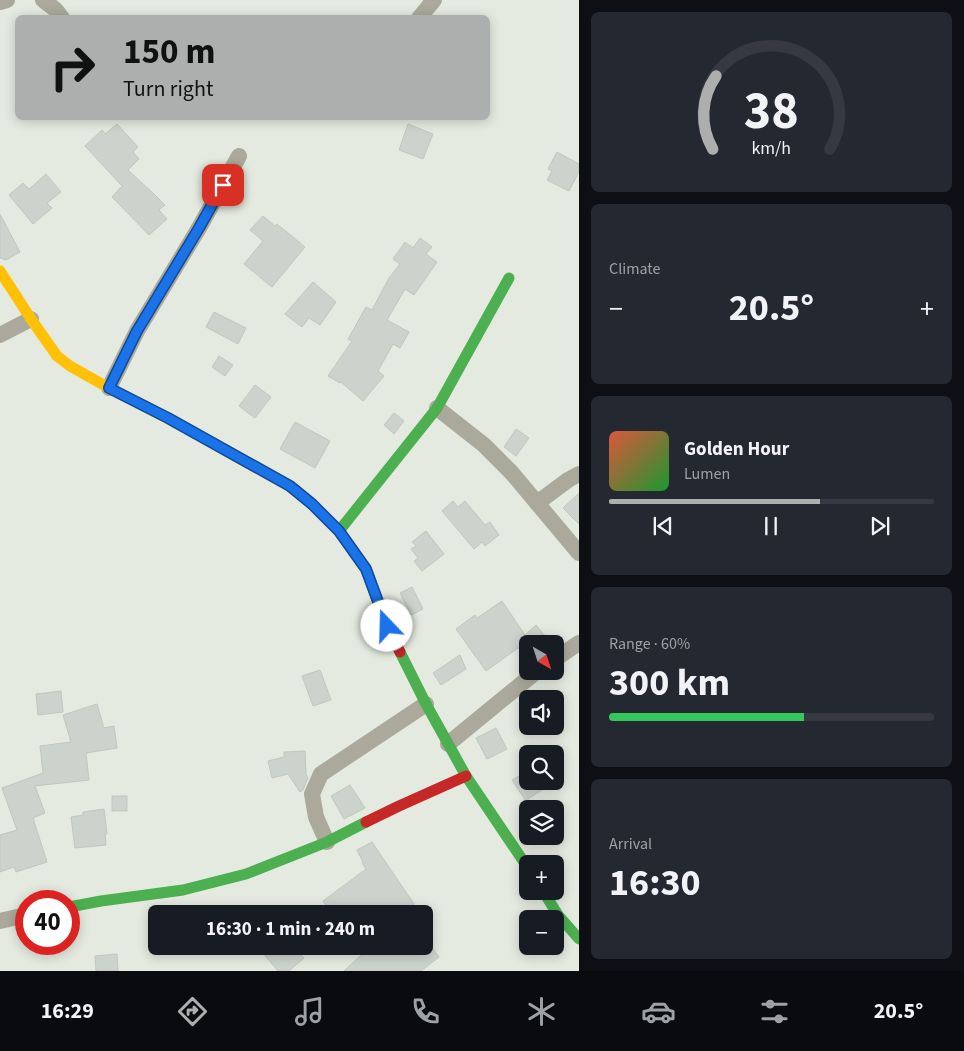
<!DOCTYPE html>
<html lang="en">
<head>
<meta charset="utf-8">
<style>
  body { margin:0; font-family:"Source Sans 3",sans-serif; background:#242831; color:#f1f3f6; height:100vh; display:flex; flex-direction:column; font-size:19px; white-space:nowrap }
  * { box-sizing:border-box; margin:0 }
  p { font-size:16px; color:#9ea1a6 }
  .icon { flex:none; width:28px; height:28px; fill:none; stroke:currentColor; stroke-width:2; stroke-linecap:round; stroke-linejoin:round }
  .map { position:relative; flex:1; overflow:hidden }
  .drawer { display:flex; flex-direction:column; gap:12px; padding:12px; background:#0d0f14; width:385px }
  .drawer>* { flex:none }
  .hud { position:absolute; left:15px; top:15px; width:475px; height:105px; border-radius:8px; box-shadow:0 2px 12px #0003; background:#acafad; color:#111; overflow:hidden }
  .needle { width:32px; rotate:141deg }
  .tools { position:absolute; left:519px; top:635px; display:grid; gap:10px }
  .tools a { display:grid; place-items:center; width:45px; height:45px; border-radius:8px; background:#171b24; box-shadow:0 2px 12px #0003; font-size:25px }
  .speed { position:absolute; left:15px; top:890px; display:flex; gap:10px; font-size:25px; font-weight:700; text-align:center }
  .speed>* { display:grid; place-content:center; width:65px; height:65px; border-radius:50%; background:#171b24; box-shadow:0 2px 12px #0003; line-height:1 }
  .speed .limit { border:8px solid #d22; background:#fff; color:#111 }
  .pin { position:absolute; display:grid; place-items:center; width:42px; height:42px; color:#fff; margin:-21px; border-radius:10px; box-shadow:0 2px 8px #0006 }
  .me { position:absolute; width:55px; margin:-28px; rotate:339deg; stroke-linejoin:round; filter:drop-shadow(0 0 4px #0008) }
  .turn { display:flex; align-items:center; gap:18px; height:105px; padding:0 25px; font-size:22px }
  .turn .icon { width:65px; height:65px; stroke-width:2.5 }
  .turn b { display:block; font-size:35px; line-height:42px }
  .big { font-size:38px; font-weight:700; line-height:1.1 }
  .drawer .card { flex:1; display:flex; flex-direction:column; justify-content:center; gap:8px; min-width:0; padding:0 18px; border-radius:8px; background:#242831 }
  .drawer .dial { align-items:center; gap:0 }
  .dial svg { height:130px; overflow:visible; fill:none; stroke:#363941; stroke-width:7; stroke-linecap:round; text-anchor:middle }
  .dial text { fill:#f1f3f6; stroke:none }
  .song { display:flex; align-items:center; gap:15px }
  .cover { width:60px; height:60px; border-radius:8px; background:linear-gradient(135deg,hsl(10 70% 55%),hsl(130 70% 35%)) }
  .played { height:5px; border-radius:2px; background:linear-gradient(90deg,#acafad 65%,#363941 65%) }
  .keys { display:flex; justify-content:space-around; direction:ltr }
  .heat { display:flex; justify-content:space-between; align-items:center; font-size:28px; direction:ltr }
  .charge { height:8px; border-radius:4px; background:linear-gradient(90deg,#34c759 60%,#363941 0) }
  .trip { position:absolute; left:148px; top:905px; width:285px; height:50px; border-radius:8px; background:#171b24; box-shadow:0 2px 12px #0003; font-weight:700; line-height:50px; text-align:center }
  .menu { display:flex; height:80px; justify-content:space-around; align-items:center; background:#090b0e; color:#9ea1a6 }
  .menu .icon { width:35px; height:35px }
  .menu .selected { color:#acafad }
  .menu b { font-size:22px; color:#f1f3f6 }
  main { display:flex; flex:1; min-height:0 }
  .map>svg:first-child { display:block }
  .building { fill:#ccd3cc; stroke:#bfc7bf }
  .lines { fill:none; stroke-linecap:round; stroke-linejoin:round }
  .street { stroke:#aaa99b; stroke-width:16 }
  .fast { stroke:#4caf50; stroke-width:11 }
  .slow { stroke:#ffc107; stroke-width:11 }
  .jam { stroke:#c62828; stroke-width:11 }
  .route-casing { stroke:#114b97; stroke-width:12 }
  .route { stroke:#1a73e8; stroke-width:9 }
</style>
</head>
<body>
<main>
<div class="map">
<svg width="579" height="971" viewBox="0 0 579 971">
  <rect width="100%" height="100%" fill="#e4eadf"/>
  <g class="building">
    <polygon points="117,124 138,147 133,152 139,159 128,170 155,195 165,205 159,210 167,219 149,235 112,197 122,186 85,146 102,130 105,134"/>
    <polygon points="408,124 433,134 423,159 399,150"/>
    <polygon points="557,152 579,164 579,172 569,191 547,180 552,171 548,169"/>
    <polygon points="46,174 61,192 47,203 52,208 33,224 9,195 23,183 29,189"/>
    <polygon points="0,214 20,252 6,260 0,258"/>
    <polygon points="263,216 275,226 277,224 305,247 272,287 244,264 263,241 250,230"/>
    <polygon points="420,238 432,247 426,254 437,262 414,295 405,289 387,320 409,332 400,348 393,344 378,371 384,376 363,401 341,382 340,383 328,376 352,341 348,339 366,307 372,310 389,278 400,264 393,259 405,242 413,248"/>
    <polygon points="313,282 336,302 320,325 309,318 302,327 285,314"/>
    <polygon points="214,312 246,328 238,344 206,327"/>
    <polygon points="219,356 233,365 225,376 212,367"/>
    <polygon points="255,385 271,397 255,418 239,406"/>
    <polygon points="394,413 404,421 394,434 384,425"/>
    <polygon points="295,422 330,441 315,468 280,449"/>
    <polygon points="516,429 529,438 516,456 504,447"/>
    <polygon points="579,493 579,524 563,508"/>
    <polygon points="453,501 458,507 465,501 485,525 490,522 499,535 485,546 482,542 474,549 442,511"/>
    <polygon points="426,531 444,554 422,571 414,561 418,558 411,549 416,546 412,542"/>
    <polygon points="412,587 423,609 411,615 400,593"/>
    <polygon points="502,601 525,635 536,625 546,637 538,644 528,644 528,659 518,648 486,671 456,629 475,615 477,618"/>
    <polygon points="460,655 466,669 441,685 433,673"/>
    <polygon points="320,670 331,700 313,706 302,676"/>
    <polygon points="61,691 63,712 38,715 36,694"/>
    <polygon points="97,704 104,728 114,726 117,748 86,753 89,780 35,786 45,813 33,818 47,862 16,872 14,867 0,872 0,835 17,830 2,788 43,773 40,746 71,742 63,715"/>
    <polygon points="496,728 507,749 487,759 476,738"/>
    <polygon points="305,751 306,774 308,778 303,790 300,792 288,774 272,778 268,761 284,757 284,752"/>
    <polygon points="528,771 528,781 556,781 528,799 528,804 512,780"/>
    <polygon points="350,785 365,808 344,819 331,796"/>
    <rect x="112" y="796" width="15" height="15"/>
    <polygon points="104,809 107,834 105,834 106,845 75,848 71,817 83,815 83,812"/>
    <polygon points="372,842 414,904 401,914 332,914 323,901 366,869 362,863 363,862 357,850"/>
    <polygon points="257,946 293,946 304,958 289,971 278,971"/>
    <polygon points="371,946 431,946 439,957 421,971 344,971"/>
    <polygon points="117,954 118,971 96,971 95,956"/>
  </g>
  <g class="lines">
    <g class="street">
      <polyline points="43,0 56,10 62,18"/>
      <polyline points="0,2 7,0"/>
      <polyline points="419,18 434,0"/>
      <polyline points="0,335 31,319"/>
      <polyline points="109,388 137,331 199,228 239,156"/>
      <polyline points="437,408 484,445 511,472 579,553"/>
      <polyline points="537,503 568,480 579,474"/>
      <polyline points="555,659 579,643"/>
      <polyline points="448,744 537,671"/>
      <polyline points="327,842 316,817 312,794 321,774 426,704"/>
      <polyline points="0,921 26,915"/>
    </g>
    <g class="fast">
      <polyline points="339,531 437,408 509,278"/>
      <polyline points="400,652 426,704 466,776 528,868"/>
      <polyline points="543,891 558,915 579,939"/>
      <polyline points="69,907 101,901 183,890 246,874 327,842 366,822"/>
    </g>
    <polyline class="slow" points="0,271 31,319 57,356 70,366 109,388 168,418 209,441"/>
    <g class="jam">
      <polyline points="209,441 290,486 312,504 339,531 366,569 387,626 400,652"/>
      <polyline points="366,822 399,806 466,776"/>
    </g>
  </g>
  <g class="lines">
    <defs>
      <polyline id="route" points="223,185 199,228 137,331 109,388 168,418 290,486 312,504 339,531 366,569 387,626"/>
    </defs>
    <use href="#route" class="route-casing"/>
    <use href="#route" class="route"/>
  </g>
</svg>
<div class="tools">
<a><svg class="needle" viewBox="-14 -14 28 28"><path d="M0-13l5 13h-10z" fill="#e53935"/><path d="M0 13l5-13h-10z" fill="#9ea1a6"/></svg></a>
<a><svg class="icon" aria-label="sound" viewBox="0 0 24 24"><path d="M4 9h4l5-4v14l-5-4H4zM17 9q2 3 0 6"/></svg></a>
<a><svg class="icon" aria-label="search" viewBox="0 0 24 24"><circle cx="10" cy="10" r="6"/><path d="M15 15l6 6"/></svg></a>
<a><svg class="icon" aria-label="layers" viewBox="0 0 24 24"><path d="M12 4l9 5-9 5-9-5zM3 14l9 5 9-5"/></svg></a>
<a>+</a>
<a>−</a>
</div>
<div class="speed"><div class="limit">40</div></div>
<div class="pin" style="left:223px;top:185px;background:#d93025"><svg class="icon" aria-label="arrive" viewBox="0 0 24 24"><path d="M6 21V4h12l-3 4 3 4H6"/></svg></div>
<svg class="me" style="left:387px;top:626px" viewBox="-20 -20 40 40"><circle r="19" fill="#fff"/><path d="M0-13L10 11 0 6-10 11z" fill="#1a73e8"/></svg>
<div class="trip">16:30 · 1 min · 240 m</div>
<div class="hud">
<div class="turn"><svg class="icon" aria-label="right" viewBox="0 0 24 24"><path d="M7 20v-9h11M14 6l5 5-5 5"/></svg><div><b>150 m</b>Turn right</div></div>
</div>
</div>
<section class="drawer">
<div class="card dial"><svg viewBox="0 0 100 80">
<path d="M14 69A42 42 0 1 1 86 69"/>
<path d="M14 69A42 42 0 0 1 16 24" stroke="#acafad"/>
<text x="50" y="56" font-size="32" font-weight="700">38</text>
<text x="50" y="72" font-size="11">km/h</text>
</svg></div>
<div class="card"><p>Climate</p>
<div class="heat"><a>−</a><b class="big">20.5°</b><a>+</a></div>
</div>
<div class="card">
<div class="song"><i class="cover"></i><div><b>Golden Hour</b><p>Lumen</p></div></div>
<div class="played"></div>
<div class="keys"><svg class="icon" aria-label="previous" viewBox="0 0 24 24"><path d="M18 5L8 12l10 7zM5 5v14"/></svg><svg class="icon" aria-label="pause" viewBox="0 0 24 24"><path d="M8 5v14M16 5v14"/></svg><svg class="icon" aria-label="next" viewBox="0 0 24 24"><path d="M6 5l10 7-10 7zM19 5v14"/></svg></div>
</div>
<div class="card"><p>Range · 60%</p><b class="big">300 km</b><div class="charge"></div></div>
<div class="card"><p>Arrival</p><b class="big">16:30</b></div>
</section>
</main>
<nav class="menu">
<b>16:29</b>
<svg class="icon selected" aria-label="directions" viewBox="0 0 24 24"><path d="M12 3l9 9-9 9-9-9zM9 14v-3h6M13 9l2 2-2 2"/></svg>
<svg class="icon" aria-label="music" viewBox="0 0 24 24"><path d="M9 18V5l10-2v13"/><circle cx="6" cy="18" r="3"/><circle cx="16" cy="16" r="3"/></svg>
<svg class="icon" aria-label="phone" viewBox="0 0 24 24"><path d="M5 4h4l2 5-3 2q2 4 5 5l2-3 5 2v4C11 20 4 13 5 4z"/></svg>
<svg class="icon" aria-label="climate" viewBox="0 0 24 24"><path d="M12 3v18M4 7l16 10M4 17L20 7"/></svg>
<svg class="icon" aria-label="car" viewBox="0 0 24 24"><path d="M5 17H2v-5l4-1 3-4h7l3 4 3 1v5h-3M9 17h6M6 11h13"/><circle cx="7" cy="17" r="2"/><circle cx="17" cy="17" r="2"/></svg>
<svg class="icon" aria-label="filters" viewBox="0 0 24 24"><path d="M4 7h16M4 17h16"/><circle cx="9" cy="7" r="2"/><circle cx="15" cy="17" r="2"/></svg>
<b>20.5°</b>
</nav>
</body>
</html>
